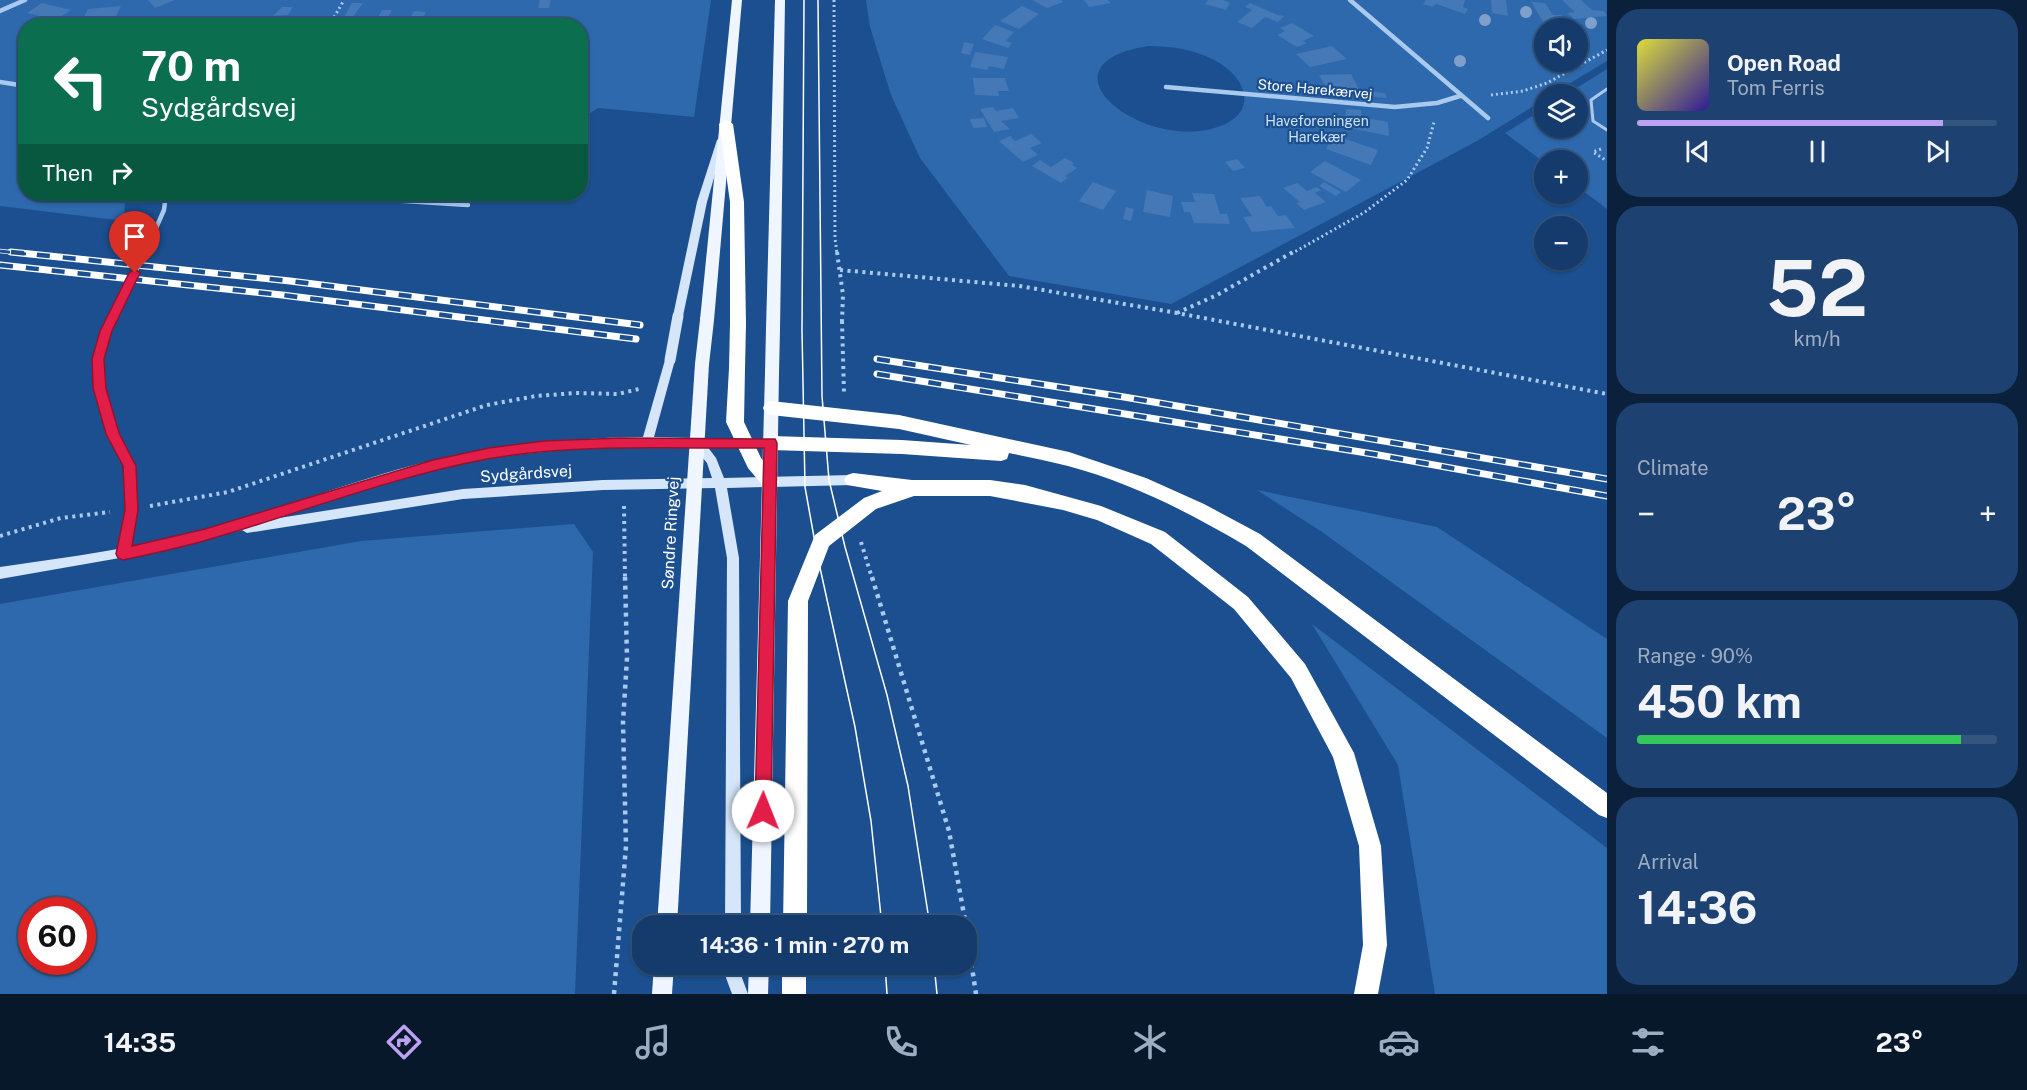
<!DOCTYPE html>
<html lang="en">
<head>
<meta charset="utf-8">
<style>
  body { margin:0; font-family:"Public Sans",sans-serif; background:#1d4271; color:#f1f3f6; height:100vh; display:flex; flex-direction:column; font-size:22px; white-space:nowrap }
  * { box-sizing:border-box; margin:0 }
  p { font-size:20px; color:#9dadc1 }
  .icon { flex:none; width:33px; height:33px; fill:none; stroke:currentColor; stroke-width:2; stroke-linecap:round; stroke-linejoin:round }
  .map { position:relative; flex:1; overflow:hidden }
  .panel { display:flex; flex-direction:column; gap:9px; padding:9px; background:#0b203b; width:420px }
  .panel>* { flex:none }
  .guide { position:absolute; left:18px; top:18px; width:570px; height:183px; border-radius:24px; box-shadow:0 2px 4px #0004,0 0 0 2px #33557e; background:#0b6e4f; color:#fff; overflow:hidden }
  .buttons { position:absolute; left:1534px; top:18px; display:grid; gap:12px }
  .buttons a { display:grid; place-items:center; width:54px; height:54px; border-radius:50%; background:#143b6b; box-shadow:0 2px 4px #0004,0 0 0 2px #33557e; font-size:30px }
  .speed { position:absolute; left:18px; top:897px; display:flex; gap:12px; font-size:30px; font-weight:700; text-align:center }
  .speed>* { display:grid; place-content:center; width:78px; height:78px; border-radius:50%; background:#143b6b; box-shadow:0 2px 4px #0004,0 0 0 2px #33557e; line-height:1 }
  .speed .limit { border:9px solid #d22; background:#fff; color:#111 }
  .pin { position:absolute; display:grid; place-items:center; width:51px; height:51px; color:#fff; margin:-62px -26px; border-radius:50% 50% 50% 0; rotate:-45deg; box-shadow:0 0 6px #0007 }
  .pin .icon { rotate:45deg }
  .me { position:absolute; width:66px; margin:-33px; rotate:1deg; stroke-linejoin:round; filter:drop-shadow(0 0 4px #0008) }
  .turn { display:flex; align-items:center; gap:21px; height:126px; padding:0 24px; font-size:27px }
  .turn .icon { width:78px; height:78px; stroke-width:2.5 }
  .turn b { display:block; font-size:42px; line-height:51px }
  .then { display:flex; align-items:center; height:57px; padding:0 24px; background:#0003; gap:12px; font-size:22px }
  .big { font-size:45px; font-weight:700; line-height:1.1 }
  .panel .card { flex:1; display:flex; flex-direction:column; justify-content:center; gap:9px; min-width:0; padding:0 21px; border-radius:24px; background:#1d4271 }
  .panel .dial { align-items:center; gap:0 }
  .dial b { font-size:78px; line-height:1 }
  .song { display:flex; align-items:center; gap:18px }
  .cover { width:72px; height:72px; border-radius:9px; background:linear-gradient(135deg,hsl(60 70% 55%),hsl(250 70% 35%)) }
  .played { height:6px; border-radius:3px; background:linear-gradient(90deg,#bca0f2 85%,#33557e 85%) }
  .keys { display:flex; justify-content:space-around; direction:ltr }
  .heat { display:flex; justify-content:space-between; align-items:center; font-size:33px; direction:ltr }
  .charge { height:9px; border-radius:4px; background:linear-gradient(90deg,#34c759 90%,#33557e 0) }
  .trip { position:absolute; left:632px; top:915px; width:345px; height:60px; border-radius:24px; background:#143b6b; box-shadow:0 2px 4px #0004,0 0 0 2px #33557e; font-weight:700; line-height:60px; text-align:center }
  .tabs { display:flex; height:96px; justify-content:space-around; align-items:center; background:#08182b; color:#9dadc1 }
  .tabs .icon { width:42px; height:42px }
  .tabs .current { color:#bca0f2 }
  .tabs b { font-size:27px; color:#f1f3f6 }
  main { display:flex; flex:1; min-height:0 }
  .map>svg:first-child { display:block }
  .green { fill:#2e69ad; fill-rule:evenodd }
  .building { fill:#4478b7 }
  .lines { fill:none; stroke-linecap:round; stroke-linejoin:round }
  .path-far2 { stroke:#a9c9ee; stroke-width:3; stroke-dasharray:2 3; stroke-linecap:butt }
  .path-far1 { stroke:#a9c9ee; stroke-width:4; stroke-dasharray:3 4.5; stroke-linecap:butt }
  .path { stroke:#a9c9ee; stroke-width:4.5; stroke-dasharray:4 5; stroke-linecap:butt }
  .lane { stroke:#a9c9ee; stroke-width:3 }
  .street-far1 { stroke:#a9c9ee; stroke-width:4.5 }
  .street { stroke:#a9c9ee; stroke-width:5 }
  .secondary { fill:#d6e6fa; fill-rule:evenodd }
  .primary { fill:#f0f6ff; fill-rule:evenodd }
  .highway { fill:#fff; fill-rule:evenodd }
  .tram { stroke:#fff; stroke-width:1.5 }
  .rail-far1-casing { stroke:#fff; stroke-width:4.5 }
  .rail-casing { stroke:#fff; stroke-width:7 }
  .rail-far1 { stroke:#1b4f8f; stroke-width:3; stroke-dasharray:10; stroke-linecap:butt }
  .rail { stroke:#1b4f8f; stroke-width:4.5; stroke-dasharray:13; stroke-linecap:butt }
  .path-bridge { stroke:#a9c9ee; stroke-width:4; stroke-dasharray:3 4.5; stroke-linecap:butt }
  .street-bridge { stroke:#a9c9ee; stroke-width:5 }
  .secondary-bridge { stroke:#d6e6fa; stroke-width:11 }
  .primary-bridge { stroke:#f0f6ff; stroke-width:14 }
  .highway-bridge { stroke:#fff; stroke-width:16 }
  .tree { fill:#7ea0ca }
  .route { fill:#e11d48; stroke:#92132f; stroke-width:1.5 }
  .labels { text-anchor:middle; stroke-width:4.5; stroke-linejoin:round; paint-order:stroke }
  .far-street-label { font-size:14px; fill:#fff; stroke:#1b4f8f }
  .far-park-label { font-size:14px; fill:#cfe3fa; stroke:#1b4f8f }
  .street-label { font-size:16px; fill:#fff; stroke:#1b4f8f }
</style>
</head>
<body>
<main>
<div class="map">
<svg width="1607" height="994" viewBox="0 0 1607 994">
  <rect width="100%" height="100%" fill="#1b4f8f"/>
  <g class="green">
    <polygon points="0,0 711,0 694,117 598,108 581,119 580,26 258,25 262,17 244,20 240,26 26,26 26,194 125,194 124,221 0,206"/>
    <path d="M866,0H1607V61L1552,94H1545V99L1477,141L1171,304L1009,276L920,158L891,95L870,27ZM1545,28H1578V62H1545ZM1148,46C1171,46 1193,49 1214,60C1252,80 1258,118 1211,129C1135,147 1036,64 1148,46Z"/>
    <polygon points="1607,69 1607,209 1578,187 1578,160 1545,160 1545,163 1505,133 1545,108 1545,128 1578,128 1578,94 1567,94"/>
    <polygon points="1257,490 1437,527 1607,639 1607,738 1322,532"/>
    <path d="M574,524L593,552L575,994H0V604L361,541ZM82,910V962H32V910Z"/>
    <polygon points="1312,624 1607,848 1607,994 1435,994 1398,765"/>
  </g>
  <g class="building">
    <polygon points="148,0 175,0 155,8"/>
    <polygon points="540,0 551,0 549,8 538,8"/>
    <polygon points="1032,0 1061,0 1063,2 1047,8"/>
    <polygon points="1084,0 1108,0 1111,3 1089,7"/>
    <polygon points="1208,0 1223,0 1230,3 1226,10 1205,4"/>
    <polygon points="1426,0 1465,0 1463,7 1468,9 1465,14 1436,4 1433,7 1423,4"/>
    <polygon points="1491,0 1506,0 1508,16 1492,13"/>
    <polygon points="1562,0 1581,0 1592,10 1604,11 1607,16 1574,19 1567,13 1575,12"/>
    <polygon points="1531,2 1545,3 1553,15 1561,15 1568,24 1544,23"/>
    <polygon points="42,3 71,10 56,20 27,13"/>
    <polygon points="352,3 363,3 352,18 344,17"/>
    <polygon points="1250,3 1278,15 1284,16 1278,22 1265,17 1252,28 1237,22 1252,10 1245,7"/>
    <polygon points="121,6 115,18 82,21 88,9"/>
    <polygon points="1022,6 1039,14 1019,29 1000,21"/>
    <polygon points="282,7 293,7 288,15 273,16"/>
    <polygon points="382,10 392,10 387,19 377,19"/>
    <polygon points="414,11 426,12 421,21 409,20"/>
    <polygon points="1292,23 1314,36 1303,41 1307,43 1297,47 1277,35 1285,31 1280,28"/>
    <polygon points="995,25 1014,32 1006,41 1012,43 1008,48 982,39"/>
    <polygon points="964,42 974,44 970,55 961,53"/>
    <polygon points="1332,46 1347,59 1310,67 1296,54"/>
    <polygon points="975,52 1008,57 1004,69 989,66 987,70 970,67"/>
    <polygon points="1351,74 1359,89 1327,89 1319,75"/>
    <polygon points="973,78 1005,78 1009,91 998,91 999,96 975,95"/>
    <polygon points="1364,91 1385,93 1387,98 1366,96"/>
    <polygon points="993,107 996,111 1013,108 1019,118 1001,121 1010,129 994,132 980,109"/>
    <polygon points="1346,109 1361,110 1361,117 1388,122 1389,136 1345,127"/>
    <polygon points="984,118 987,127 973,128 970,119"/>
    <polygon points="1031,134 1042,143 1030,148 1038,155 1023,162 999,141 1010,136 1015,141"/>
    <polygon points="1333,135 1378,150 1371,165 1326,149"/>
    <polygon points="1065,158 1074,163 1072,165 1077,168 1065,176 1068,178 1061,183 1032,166 1040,160 1051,167"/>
    <polygon points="1237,159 1245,168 1233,171 1225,162"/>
    <polygon points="1325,161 1361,180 1346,192 1310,172"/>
    <polygon points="1093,182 1116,191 1103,210 1079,201"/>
    <polygon points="1324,182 1341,192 1336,196 1319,186"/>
    <polygon points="1297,183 1307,191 1317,187 1321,190 1315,193 1326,202 1304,210 1296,203 1300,202 1283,188"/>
    <polygon points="1147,190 1173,196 1170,217 1143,212"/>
    <polygon points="1192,193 1214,194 1220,214 1227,214 1230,224 1194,223 1190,212 1184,212 1181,202 1195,202"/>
    <polygon points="1260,196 1267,207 1271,206 1278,216 1286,215 1295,228 1252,232 1243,217 1252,216 1240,198"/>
    <polygon points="1126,207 1134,209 1131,221 1123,219"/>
  </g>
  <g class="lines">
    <g class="path-far2">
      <polyline points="834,0 835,238 837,254"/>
      <polyline points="329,26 344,0"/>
      <polyline points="1491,95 1523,91 1547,83 1607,50"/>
      <polyline points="1601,149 1593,152 1607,161"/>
      <polyline points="1291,254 1365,212 1407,180 1427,148 1434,122"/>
    </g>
    <g class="path-far1">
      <polyline points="837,252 843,295 842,321"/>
      <polyline points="840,270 1019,286 1177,313 1607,394"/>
      <polyline points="1177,313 1217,295 1293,252"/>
      <polyline points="150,506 228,492 487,405 536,396 576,393 618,394 639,389"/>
      <polyline points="624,506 625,578"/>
      <polyline points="0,536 61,518 110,512"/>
      <polyline points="861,542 872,578"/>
    </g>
    <g class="path">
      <polyline points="872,577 949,831 966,926"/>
      <polyline points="966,928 976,994"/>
      <polyline points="614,994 626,846 623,722 627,658 625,577"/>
    </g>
    <polyline class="lane" points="1607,89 1591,100 1593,121 1607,130"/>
    <g class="street-far1">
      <polyline points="1350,0 1488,118"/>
      <polyline points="0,11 25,0"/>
      <polyline points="0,82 26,86"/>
      <polyline points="1166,87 1395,107 1437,103 1460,96"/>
      <polyline points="293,194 468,205"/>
      <polyline points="145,253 164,210 166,194"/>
    </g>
    <path class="street" d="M123,553C128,526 138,493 130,466C127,454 117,445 112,434C89,380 101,342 124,292"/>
    <g class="secondary">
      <polygon points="721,137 725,140 707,202 683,316 678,320 673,316 697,202 717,140"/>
      <path d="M670,356L675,360L654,437L775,440L777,443L775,446L771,448L707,446L716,458L724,478L853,475L857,476L859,480L857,484L853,485L727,488L739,558L741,926H725L727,558L715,488L603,490L463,499L247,533L242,530L154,552L0,579V567C69,557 138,548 205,530C277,510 346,483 418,464C492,445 567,438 643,437L665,360ZM630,446H693L707,463L712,478L603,480L463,489L279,518C336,499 392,479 451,466C510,453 570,449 630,446Z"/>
      <polygon points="725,964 741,964 741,975 748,994 732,994 725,975"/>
    </g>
    <g class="primary">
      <polygon points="732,0 742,0 714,320 707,325 700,320"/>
      <polygon points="775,0 785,0 780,329 773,334 766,329"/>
      <polygon points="702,359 709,364 677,926 657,926 695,364"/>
      <polygon points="772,368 779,373 770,926 750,926 765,373"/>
      <polygon points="654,964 674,964 672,994 652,994"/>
      <polygon points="749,964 769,964 768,994 748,994"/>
    </g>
    <g class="highway">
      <polygon points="726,120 733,124 744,202 746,324 744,328 732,328 730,324 730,202 719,124"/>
      <polygon points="737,362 743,364 745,368 744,422 761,458 779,482 776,487 770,489 764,487 748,468 726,422 729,368 731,364"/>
      <path d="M771,401L899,415L1069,452L1146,478L1204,504L1260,534L1607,793V818L1599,815L1246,546C1190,513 1132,483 1068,466C1049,461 1029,457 1009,453L1007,459L1001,461L902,454L771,450L765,448L762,443L765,438L771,436L902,440L971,445L899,429L771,415L765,413L763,408L765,403Z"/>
      <polygon points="853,473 912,480 990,480 1025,485 1101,506 1165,532 1248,597 1305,664 1354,753 1381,846 1387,945 1378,994 1354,994 1363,945 1359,846 1333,757 1291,678 1234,609 1151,544 1097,520 1063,510 990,496 914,496 876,509 829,546 808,601 807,926 783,926 788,601 815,535 864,498 882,491 847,485 844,480 847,475"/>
      <rect x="782" y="964" width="24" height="30"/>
    </g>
    <g class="tram">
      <polyline points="804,0 802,331 805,487 817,554 855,727 871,821 882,926"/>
      <polyline points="818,0 822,396 829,480 845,547 887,695 908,786 930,926"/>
      <polyline points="885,964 887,994"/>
      <polyline points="934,964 937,994"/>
    </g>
    <defs>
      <polyline id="rail-far1" points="0,251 26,254"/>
      <g id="rail">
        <polyline points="11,252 290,281 640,325"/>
        <polyline points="0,265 282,295 636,339"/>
        <polyline points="877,359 1124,397 1607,479"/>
        <polyline points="877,374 1373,454 1607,496"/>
      </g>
    </defs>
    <use href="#rail-far1" class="rail-far1-casing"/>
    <use href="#rail" class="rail-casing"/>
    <use href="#rail-far1" class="rail-far1"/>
    <use href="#rail" class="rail"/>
    <polyline class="path-bridge" points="842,321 844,393"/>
    <polyline class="street-bridge" points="124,292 145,253"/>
    <polyline class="secondary-bridge" points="670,360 678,316"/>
    <g class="primary-bridge">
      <polyline points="702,364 707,320"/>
      <polyline points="772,373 773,329"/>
    </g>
    <polyline class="highway-bridge" points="737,368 738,324"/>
  </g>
  <g class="tree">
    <circle cx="1526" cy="12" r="6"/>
    <circle cx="1485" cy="20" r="6"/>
    <circle cx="1591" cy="23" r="6"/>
    <circle cx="1460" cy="61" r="6"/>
  </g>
  <path class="route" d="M135,269L140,273L112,331L104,359L106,388L119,433L136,466L138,510L132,546L205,529L433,460L489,448L544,441L620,438L775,439L777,443L771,811L769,817L763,820L757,817L755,811L764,448C673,449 577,443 487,459C392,477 300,513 207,540C180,548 151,554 123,560L118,558L116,554L125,510L123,466L106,434L93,388L92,359L100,331L129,273Z"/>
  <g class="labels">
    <g class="far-street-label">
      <text transform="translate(1315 89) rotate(5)" y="5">Store Harekærvej</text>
    </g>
    <g class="far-park-label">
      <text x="1317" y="126">Haveforeningen<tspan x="1317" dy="16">Harekær</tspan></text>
    </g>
    <g class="street-label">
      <text transform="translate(526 473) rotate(-4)" y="6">Sydgårdsvej</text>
      <text transform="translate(670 533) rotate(-87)" y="6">Søndre Ringvej</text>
    </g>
  </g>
</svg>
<div class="buttons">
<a><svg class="icon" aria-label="sound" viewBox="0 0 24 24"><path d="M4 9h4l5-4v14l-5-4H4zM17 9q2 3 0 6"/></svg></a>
<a><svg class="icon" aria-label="layers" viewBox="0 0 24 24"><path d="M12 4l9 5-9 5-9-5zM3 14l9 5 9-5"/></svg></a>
<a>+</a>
<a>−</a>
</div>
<div class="speed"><div class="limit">60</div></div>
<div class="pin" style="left:135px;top:273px;background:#d93025"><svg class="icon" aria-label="arrive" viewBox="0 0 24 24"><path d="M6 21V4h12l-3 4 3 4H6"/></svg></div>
<svg class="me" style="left:763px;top:811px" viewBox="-20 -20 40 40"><circle r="19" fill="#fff"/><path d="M0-13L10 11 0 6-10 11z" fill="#e11d48"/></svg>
<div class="trip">14:36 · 1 min · 270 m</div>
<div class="guide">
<div class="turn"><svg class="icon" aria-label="left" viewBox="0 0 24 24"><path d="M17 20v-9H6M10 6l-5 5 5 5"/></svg><div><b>70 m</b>Sydgårdsvej</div></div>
<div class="then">Then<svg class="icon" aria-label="right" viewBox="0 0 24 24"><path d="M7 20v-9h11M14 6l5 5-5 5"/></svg></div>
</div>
</div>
<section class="panel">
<div class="card">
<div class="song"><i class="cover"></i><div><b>Open Road</b><p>Tom Ferris</p></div></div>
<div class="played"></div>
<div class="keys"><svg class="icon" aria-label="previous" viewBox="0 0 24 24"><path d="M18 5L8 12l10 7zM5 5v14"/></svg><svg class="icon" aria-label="pause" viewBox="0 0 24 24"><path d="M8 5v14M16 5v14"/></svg><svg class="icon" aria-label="next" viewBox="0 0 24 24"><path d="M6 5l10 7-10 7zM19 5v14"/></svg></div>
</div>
<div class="card dial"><b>52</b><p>km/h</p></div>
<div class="card"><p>Climate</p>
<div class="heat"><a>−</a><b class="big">23°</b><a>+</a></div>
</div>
<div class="card"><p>Range · 90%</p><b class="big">450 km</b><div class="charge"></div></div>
<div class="card"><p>Arrival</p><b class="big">14:36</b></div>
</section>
</main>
<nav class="tabs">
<b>14:35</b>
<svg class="icon current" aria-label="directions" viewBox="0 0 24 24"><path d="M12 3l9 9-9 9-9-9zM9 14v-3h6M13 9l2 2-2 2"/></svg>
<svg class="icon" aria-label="music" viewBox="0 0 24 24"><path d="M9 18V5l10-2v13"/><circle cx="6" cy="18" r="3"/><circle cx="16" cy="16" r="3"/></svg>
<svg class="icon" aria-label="phone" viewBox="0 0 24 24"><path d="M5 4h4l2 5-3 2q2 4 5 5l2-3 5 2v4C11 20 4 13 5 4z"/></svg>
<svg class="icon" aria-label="climate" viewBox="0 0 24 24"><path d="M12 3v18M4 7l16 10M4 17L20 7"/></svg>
<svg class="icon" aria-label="car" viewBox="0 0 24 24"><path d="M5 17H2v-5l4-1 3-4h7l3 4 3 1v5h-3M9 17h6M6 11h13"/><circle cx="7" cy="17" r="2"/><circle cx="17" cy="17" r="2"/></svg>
<svg class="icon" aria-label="filters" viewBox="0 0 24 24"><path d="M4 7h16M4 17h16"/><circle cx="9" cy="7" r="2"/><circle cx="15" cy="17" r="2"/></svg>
<b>23°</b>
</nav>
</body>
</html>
